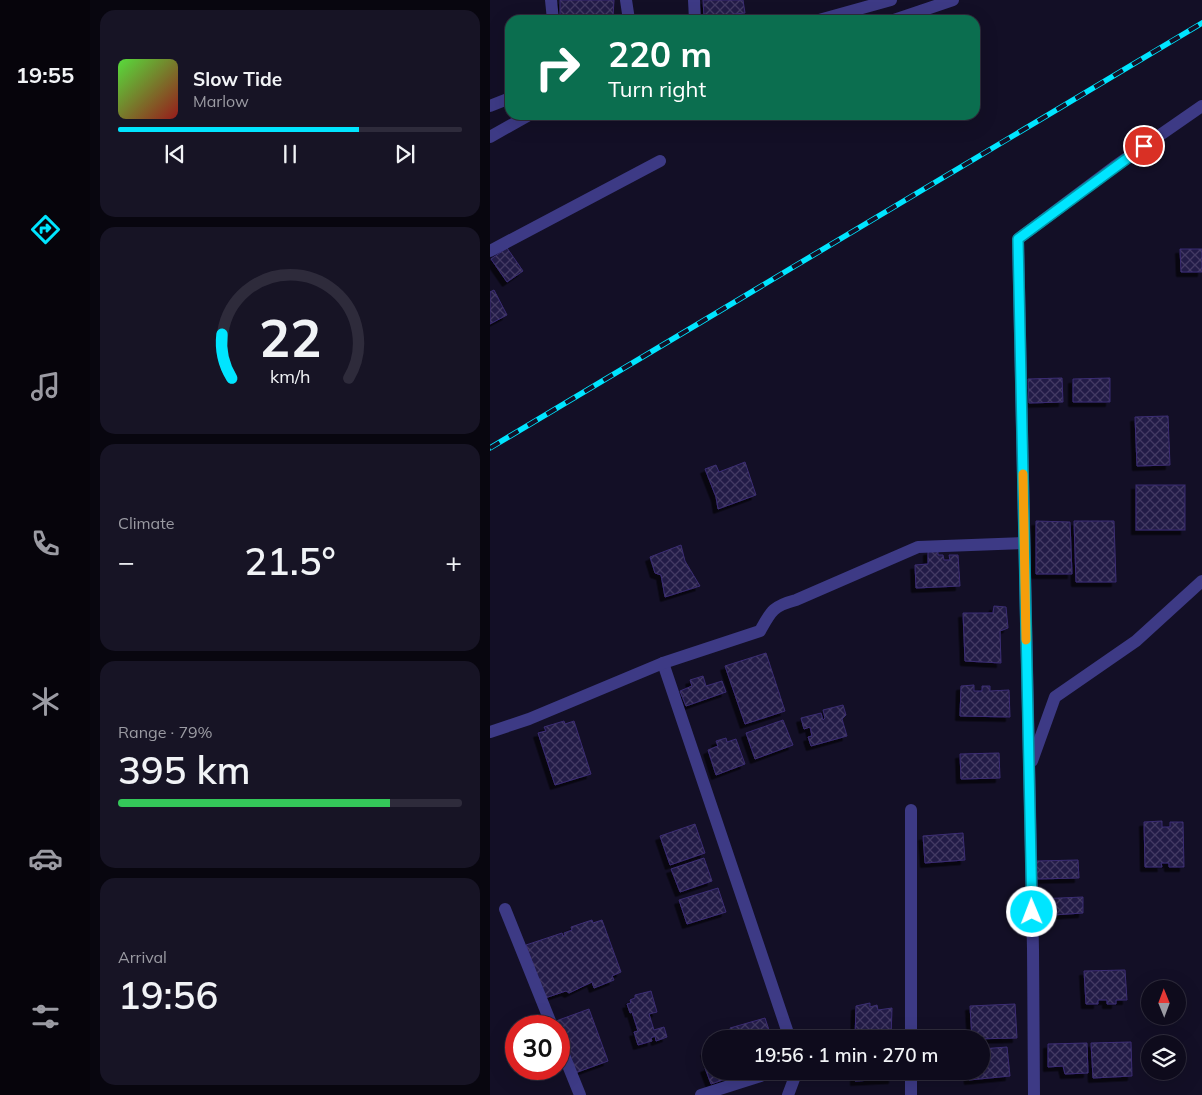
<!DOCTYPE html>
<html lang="en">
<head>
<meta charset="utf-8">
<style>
  body { margin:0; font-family:Mulish,sans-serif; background:#171425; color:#f1f3f6; height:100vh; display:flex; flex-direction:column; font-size:19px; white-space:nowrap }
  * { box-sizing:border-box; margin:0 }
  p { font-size:16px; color:#9b9ba3 }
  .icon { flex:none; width:28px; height:28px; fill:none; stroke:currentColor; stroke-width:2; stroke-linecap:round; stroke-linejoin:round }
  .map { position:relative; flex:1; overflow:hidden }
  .panel { display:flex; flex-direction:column; gap:10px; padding:10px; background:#08060f; width:400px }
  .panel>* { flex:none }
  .guide { position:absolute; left:15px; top:15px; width:475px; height:105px; border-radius:15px; box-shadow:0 5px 20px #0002,0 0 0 1px #2e2b3b; background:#0b6e4f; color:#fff; overflow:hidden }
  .needle { width:32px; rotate:359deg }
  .tools { position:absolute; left:651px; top:980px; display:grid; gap:10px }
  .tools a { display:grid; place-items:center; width:45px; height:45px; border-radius:50%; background:#0e0b1c; box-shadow:0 5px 20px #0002,0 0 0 1px #2e2b3b; font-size:25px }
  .speed { position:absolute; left:15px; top:1015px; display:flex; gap:10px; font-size:25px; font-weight:700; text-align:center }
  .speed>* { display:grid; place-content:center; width:65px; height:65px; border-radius:50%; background:#0e0b1c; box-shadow:0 5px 20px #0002,0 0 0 1px #2e2b3b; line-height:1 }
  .speed .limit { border:8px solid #d22; background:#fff; color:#111 }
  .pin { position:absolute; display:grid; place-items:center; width:42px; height:42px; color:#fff; margin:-21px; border:2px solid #fff; border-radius:50%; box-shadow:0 1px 5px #0007 }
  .me { position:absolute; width:55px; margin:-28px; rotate:359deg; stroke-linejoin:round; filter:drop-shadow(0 0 4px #0008) }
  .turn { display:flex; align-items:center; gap:18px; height:105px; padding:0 20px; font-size:22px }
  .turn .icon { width:65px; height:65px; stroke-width:2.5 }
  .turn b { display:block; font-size:35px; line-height:42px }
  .big { font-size:38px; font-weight:600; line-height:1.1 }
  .panel .tile { flex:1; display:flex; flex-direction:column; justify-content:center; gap:8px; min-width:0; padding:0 18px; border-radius:15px; background:#171425 }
  .panel .dial { align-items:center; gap:0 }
  .dial svg { height:130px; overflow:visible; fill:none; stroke:#2e2b3b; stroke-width:7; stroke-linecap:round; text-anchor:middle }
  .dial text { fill:#f1f3f6; stroke:none }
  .song { display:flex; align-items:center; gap:15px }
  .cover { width:60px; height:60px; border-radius:8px; background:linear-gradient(135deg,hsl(110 70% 55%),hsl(0 70% 35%)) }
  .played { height:5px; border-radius:2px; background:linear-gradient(90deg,#00e5ff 70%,#2e2b3b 70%) }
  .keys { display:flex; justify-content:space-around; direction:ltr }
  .heat { display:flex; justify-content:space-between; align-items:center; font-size:28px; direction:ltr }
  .charge { height:8px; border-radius:4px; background:linear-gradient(90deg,#34c759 79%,#2e2b3b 0) }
  .trip { position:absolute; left:212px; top:1030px; width:288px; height:50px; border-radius:25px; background:#0e0b1c; box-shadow:0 5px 20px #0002,0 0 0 1px #2e2b3b; font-weight:600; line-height:50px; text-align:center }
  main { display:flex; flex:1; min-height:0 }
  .tabs { display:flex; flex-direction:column; width:90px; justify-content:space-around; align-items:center; background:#06040b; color:#9b9ba3 }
  .tabs .icon { width:35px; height:35px }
  .tabs .current { color:#00e5ff }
  .tabs b { font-size:22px; color:#f1f3f6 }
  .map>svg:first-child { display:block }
  .building { fill:url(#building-cross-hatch); stroke:#3b2d73; filter:url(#shadow) }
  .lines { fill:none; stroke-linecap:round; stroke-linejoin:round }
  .minor { stroke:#3d3a85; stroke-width:12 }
  .tertiary { stroke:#3d3a85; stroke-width:12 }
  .rail-casing { stroke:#00e5ff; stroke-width:5.5 }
  .rail { stroke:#130f26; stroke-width:4; stroke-dasharray:11; stroke-linecap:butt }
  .route-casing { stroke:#0095a6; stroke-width:12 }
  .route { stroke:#00e5ff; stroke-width:9 }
  .slow { stroke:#f59e0b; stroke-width:9 }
</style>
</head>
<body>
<main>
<nav class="tabs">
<b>19:55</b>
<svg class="icon current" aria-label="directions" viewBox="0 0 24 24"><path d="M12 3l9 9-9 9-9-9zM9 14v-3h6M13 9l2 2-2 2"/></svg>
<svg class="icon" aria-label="music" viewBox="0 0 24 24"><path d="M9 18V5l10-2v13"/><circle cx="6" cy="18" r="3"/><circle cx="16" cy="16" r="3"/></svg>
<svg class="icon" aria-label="phone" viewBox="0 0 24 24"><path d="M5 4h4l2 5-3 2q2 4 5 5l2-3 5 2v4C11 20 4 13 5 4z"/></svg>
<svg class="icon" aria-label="climate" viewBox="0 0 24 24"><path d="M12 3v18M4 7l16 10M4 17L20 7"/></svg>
<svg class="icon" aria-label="car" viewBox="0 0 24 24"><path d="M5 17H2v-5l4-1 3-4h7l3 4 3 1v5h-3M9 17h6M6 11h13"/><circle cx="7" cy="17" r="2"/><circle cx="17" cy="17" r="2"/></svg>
<svg class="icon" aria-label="filters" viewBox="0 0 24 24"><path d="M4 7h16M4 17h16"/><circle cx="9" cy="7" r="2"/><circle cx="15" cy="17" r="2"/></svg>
</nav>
<section class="panel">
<div class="tile">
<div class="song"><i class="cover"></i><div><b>Slow Tide</b><p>Marlow</p></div></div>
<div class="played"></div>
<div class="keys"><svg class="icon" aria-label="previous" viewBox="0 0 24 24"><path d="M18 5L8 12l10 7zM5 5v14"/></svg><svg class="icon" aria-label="pause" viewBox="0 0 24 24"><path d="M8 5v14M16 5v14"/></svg><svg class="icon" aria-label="next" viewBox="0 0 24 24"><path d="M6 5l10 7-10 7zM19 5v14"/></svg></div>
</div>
<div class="tile dial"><svg viewBox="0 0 100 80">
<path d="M14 69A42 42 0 1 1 86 69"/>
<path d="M14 69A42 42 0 0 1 8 42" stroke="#00e5ff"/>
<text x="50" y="56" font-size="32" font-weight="700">22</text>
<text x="50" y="72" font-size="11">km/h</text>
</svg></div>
<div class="tile"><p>Climate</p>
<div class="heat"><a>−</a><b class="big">21.5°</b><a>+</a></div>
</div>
<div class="tile"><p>Range · 79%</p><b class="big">395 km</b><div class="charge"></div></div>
<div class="tile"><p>Arrival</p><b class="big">19:56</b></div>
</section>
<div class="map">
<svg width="712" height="1095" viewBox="0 0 712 1095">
  <defs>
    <pattern id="building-cross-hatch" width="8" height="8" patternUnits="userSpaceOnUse" patternTransform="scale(1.25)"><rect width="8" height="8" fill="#241b47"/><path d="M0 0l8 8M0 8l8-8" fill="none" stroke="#433b63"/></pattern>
    <filter id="shadow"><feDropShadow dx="-4.5" dy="4.5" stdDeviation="0" flood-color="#0009"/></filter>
  </defs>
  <rect width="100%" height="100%" fill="#130f26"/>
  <g class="building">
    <polygon points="70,0 124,0 123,17 70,17"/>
    <polygon points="213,0 253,0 255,13 214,17"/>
    <polygon points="133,16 133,20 102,20"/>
    <polygon points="17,248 33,271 17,282 1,259"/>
    <polygon points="690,249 712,249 712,272 691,272"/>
    <polygon points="4,290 17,315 0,324 0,292"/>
    <polygon points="572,378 573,402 539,403 538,379"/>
    <polygon points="620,378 620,402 583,402 583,379"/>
    <polygon points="678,416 680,465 647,466 645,417"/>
    <polygon points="255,462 266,495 228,509 226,497 215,469 226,465 229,472"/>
    <rect x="646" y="485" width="49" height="45"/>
    <polygon points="546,521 580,522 582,574 546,574"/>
    <polygon points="584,521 624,521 626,582 586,582"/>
    <polygon points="191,545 195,561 210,586 175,597 171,575 165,573 160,557"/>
    <polygon points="448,550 448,555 453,555 454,560 460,560 459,555 468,555 470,586 426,588 425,565 438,564 438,551"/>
    <polygon points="504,606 516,607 518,628 510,631 511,663 475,661 473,613 503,613"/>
    <polygon points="276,653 295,711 255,724 235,666"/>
    <polygon points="213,676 216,686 232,681 236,692 196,706 190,691 202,686 200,680"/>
    <polygon points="484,685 484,691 492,691 492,686 500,686 500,691 519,690 520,717 470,716 471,686"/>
    <polygon points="353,705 356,715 352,719 357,736 321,746 318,737 322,736 320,727 314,729 311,718 331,713 333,720 335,718 333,710"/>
    <polygon points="293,720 303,745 265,759 256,733"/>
    <polygon points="74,721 75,724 84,721 101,774 65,785 48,733 56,731 54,727"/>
    <polygon points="236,738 237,742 246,739 255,764 226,775 218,750 228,746 226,741"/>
    <polygon points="509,753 510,778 471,779 470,754"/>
    <polygon points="672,821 672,827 680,827 680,822 693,822 694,867 679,867 679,863 671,863 672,867 655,867 654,822"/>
    <polygon points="205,824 215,853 180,865 170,836"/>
    <polygon points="473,833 475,860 435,863 433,836"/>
    <polygon points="214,858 222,881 190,892 181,869"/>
    <polygon points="588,860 589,878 546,879 546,861"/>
    <polygon points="228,888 236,912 197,924 189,900"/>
    <polygon points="593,897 593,913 548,916 547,899"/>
    <polygon points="102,920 103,923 112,920 131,972 122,976 124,980 104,988 102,982 79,993 76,991 55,998 36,945 72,933 73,936 75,935 74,933 82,930 81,927"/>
    <polygon points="635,970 637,1000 626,1000 626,1004 617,1004 617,1000 608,1000 608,1004 596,1004 594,971"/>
    <polygon points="161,991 167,1012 159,1014 164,1030 174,1027 177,1037 166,1041 165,1036 161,1038 162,1041 148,1045 144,1032 148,1031 142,1012 140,1013 137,1004 141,1003 140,1000 145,998 145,995"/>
    <polygon points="380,1003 380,1007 387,1005 388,1010 402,1008 401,1039 365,1039 366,1006"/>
    <polygon points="525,1004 527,1038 482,1039 480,1006"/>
    <polygon points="99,1009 118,1061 85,1073 66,1021"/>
    <polygon points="275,1018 282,1039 244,1039 240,1028"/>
    <polygon points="641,1042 642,1076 603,1078 601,1043"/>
    <polygon points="597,1043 598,1073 575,1074 573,1066 558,1067 558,1044"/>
    <polygon points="517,1047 520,1076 479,1080 478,1071 491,1071 491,1049"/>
    <polygon points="221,1049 221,1071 246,1071 247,1075 221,1084 215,1068 220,1066 215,1051"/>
    <polygon points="365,1071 403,1071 403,1079 365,1081"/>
  </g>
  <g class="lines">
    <g class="minor">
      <polyline points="61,0 63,20"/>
      <polyline points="136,0 139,20"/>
      <polyline points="204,0 205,20"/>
      <polyline points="0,251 170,161"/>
      <polyline points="173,663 300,1039"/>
      <path d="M0,732L39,719L173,663L270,631C281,611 283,606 306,600L428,547L534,543"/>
      <polyline points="542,761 565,697 646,641 712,581"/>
      <polyline points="421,810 421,1039"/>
      <polyline points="15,909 62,1026"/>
      <polyline points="69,1043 90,1095"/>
      <polyline points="421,1071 421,1095"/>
      <polyline points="211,1095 286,1071"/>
      <polyline points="298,1095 307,1071"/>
      <polyline points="544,1095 543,949 528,239 624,167 712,106"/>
    </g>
    <g class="tertiary">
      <polyline points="329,20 401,0"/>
      <polyline points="404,20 463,0"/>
      <polyline points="0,106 20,98"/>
      <polyline points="0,137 39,115"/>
    </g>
    <defs>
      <polyline id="rail" points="0,448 712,23"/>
    </defs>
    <use href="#rail" class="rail-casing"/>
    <use href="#rail" class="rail"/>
  </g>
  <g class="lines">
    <defs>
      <polyline id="route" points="542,912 528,239 654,146"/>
    </defs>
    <use href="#route" class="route-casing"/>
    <use href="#route" class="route"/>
    <polyline class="slow" points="533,474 536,640"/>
  </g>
</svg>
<div class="tools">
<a><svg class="needle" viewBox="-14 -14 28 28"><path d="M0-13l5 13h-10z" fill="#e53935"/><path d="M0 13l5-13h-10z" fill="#9b9ba3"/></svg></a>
<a><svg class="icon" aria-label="layers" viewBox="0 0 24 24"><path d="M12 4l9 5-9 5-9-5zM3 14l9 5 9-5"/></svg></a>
</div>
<div class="speed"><div class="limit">30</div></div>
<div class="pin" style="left:654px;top:146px;background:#d93025"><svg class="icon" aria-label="arrive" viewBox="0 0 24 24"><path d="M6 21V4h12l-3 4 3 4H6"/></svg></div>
<svg class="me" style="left:542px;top:912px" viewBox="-20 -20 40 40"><circle r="17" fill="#00e5ff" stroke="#fff" stroke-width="3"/><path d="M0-11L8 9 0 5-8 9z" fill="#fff"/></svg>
<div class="trip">19:56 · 1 min · 270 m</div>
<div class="guide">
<div class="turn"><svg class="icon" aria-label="right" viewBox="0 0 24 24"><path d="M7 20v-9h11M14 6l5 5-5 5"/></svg><div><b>220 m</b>Turn right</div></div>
</div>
</div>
</main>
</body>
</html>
